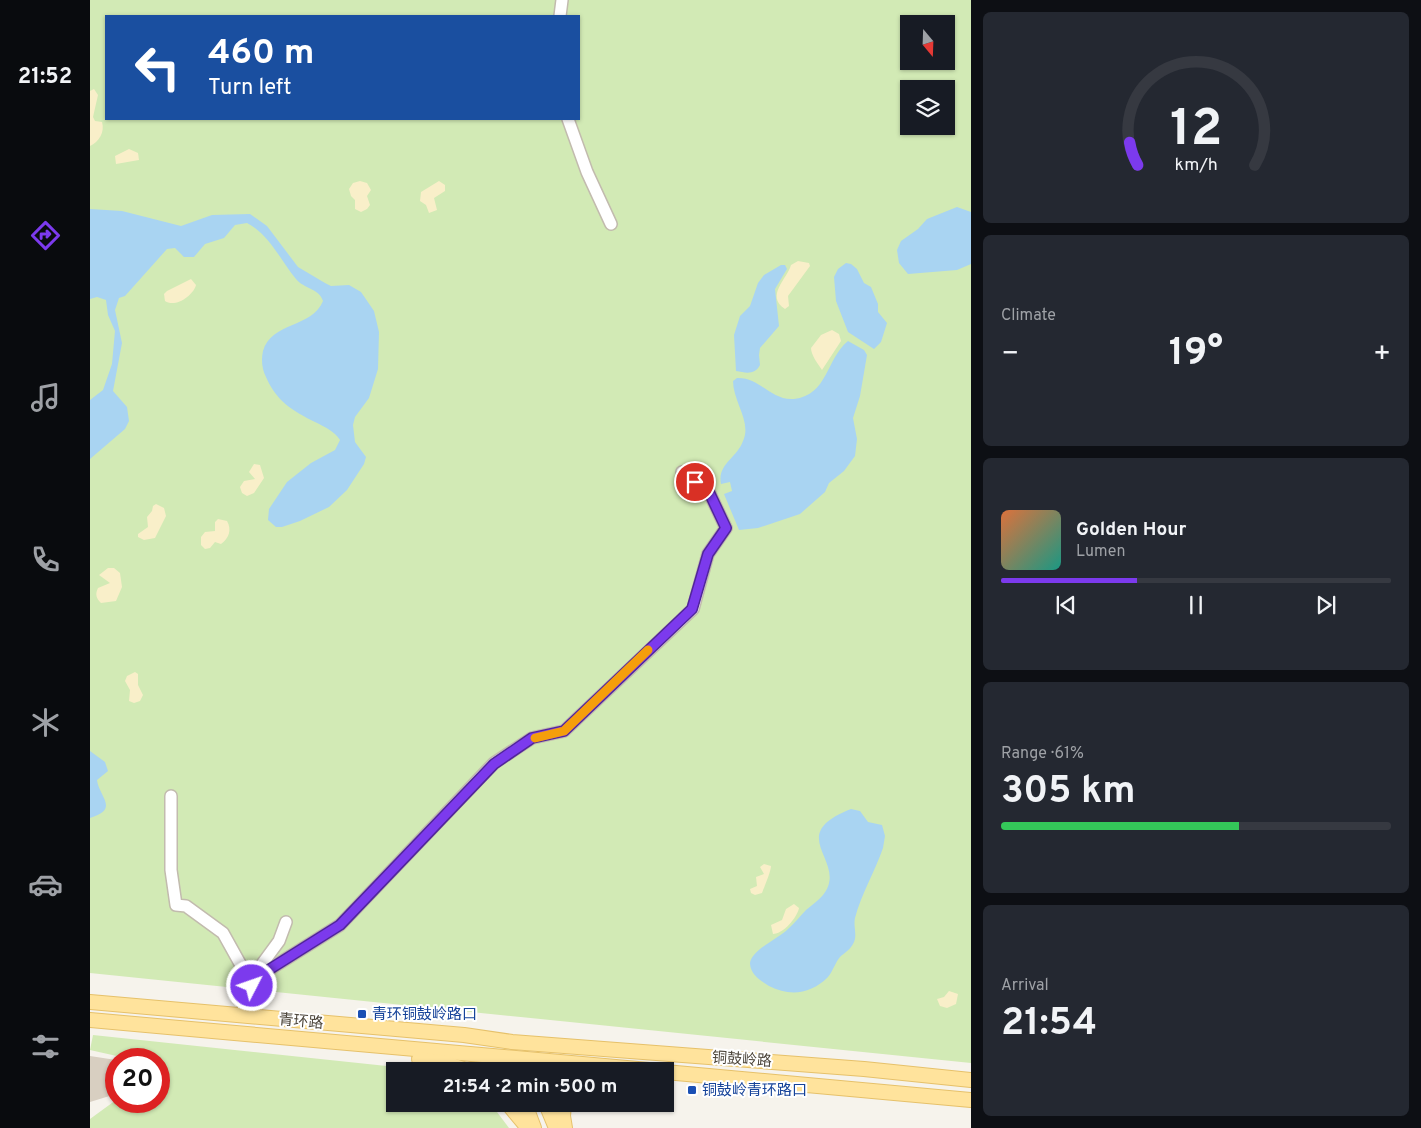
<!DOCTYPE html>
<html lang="en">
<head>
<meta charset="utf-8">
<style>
  body { margin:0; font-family:Overpass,"Noto Sans SC",sans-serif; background:#242831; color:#f1f3f6; height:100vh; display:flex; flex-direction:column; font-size:19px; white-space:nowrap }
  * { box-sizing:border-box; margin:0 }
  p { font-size:16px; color:#9ea1a6 }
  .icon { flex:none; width:28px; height:28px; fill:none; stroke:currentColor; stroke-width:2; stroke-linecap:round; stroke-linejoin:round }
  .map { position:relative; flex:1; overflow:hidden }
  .drawer { display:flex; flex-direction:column; gap:12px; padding:12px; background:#0d0f14; width:450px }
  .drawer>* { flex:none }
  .guide { position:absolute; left:15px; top:15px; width:475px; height:105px; border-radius:0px; box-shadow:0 1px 4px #0004; background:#1a4fa0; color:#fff; overflow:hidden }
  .needle { width:32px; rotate:161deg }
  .tools { position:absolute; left:810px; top:15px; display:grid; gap:10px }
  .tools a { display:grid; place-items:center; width:55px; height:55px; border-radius:0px; background:#171b24; box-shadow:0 1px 4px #0004; font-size:25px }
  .speed { position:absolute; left:15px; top:1048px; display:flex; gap:10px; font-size:25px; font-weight:700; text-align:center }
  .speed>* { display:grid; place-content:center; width:65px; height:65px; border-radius:50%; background:#171b24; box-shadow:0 1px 4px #0004; line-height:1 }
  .speed .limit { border:8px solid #d22; background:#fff; color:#111 }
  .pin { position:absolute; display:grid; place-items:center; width:42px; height:42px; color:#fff; margin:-21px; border:2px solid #fff; border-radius:50%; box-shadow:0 1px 5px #0007 }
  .me { position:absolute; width:55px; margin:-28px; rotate:49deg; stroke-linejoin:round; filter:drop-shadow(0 0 4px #0008) }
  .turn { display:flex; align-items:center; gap:18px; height:105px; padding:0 20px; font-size:22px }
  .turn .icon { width:65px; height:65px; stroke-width:2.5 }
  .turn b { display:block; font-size:35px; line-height:42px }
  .big { font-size:38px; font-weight:700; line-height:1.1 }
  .drawer .tile { flex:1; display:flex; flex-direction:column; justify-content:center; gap:8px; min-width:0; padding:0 18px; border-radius:8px; background:#242831 }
  .drawer .dial { align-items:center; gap:0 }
  .dial svg { height:130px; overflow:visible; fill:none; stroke:#363941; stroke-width:7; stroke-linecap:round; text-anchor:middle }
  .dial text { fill:#f1f3f6; stroke:none }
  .song { display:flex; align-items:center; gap:15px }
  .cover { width:60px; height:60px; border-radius:8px; background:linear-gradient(135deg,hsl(20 70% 55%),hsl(170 70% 35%)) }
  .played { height:5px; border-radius:2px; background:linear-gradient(90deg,#7c3aed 35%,#363941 35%) }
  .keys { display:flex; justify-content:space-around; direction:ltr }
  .heat { display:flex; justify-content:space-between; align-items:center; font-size:28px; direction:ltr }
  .charge { height:8px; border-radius:4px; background:linear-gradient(90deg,#34c759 61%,#363941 0) }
  .trip { position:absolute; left:296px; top:1062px; width:288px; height:50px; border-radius:0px; background:#171b24; box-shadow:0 1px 4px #0004; font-weight:700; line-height:50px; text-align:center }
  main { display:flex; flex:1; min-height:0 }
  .menu { display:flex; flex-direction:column; width:90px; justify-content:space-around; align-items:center; background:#090b0e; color:#9ea1a6 }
  .menu .icon { width:35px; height:35px }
  .menu .selected { color:#7c3aed }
  .menu b { font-size:22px; color:#f1f3f6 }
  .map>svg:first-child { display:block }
  .green { fill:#d2eab5; fill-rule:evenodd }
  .sand { fill:#f9efc9 }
  .water { fill:#a9d4f2 }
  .building { fill:#d8cfc1 }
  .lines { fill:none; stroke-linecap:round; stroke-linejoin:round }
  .minor-casing { stroke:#c2bbae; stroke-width:14 }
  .major-casing { stroke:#e6c16a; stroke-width:16 }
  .minor { stroke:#fff; stroke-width:11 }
  .major { stroke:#ffe39c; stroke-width:14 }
  .route-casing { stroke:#51269a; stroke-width:12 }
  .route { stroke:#7c3aed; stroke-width:9 }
  .slow { stroke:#f59e0b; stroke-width:9 }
  .transit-dot { fill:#1a4fb4; stroke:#fff; stroke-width:2 }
  .labels { text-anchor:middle; stroke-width:4; stroke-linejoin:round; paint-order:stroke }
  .transit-label { font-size:15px; fill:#164399; stroke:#fff; text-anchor:start }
  .street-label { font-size:15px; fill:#4b4439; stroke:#fff }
</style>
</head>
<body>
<main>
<nav class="menu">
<b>21:52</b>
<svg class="icon selected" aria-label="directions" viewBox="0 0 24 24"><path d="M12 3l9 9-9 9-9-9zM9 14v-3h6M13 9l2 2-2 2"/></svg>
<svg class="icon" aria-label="music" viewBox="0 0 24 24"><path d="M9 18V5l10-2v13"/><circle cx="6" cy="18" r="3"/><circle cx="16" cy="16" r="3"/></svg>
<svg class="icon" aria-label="phone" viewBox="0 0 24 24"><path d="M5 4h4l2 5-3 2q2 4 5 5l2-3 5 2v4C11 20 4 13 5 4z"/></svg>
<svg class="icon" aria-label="climate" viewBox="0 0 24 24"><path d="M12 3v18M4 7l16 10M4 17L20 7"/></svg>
<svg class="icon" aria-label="car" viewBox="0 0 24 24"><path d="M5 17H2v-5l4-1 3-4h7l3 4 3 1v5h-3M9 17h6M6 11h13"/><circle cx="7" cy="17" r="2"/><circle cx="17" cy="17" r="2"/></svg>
<svg class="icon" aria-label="filters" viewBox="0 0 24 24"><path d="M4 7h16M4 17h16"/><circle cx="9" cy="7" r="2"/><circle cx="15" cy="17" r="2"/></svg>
</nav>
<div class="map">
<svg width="881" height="1128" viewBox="0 0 881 1128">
  <rect width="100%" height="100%" fill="#f6f3ec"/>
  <g class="green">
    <path d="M0,0H881V1063L0,973ZM16,16H489V119H16ZM819,24H856V61H819ZM819,89H856V126H819Z"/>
    <polygon points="3,1035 344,1071 305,1071 305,1104 401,1104 419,1128 0,1128 0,1119 26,1100 69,1101 69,1070 73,1067 69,1066 69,1059 40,1059 0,1050"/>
  </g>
  <g class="sand">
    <path d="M4,89L8,95L3,117L5,121L12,122C15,132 9,142 0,146V91Z"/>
    <polygon points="39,149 48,153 49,160 26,164 25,156"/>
    <polygon points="270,181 277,183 281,190 277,196 280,205 277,209 271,212 265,209 265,200 261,196 259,189 263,183"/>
    <polygon points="349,181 355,185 355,191 344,198 347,210 339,213 336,205 330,201 331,192"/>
    <path d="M708,261L719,263L720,266L698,296L699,306L695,309C675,296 697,279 701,265Z"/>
    <path d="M101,279L106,285C103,296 85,308 75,301L74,294L77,291Z"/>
    <path d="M742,330L749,334L751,341L732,370C728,364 721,355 721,348L731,335Z"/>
    <polygon points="164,464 170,465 174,478 164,493 157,496 152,493 150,487 154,481 165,479 159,472"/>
    <polygon points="66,504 74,508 76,516 65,538 54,540 48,537 48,534 58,527 57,517 62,511 63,506"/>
    <path d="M128,519L137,521C142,530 139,538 131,544L125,542L120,548L115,549L111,545V537L115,532L125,531V522Z"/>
    <path d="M18,568H24L30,573L32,587L26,601L11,603C6,598 5,594 8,588L20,583L9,575Z"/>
    <polygon points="45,672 48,674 48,685 53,695 50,701 44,703 39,701 40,690 35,681 37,676"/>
    <path d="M674,864L681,866C681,871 674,888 672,893L665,895L661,893L660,889L667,886L666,877L674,874L670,867Z"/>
    <path d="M704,904L709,908C707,918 693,934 683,934L681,925L692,920L696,909Z"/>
    <polygon points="859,991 868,994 866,1004 857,1008 850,1006 847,999 854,997"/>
  </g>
  <g class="water">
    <polygon points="867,207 881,212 881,264 867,270 818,274 809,263 807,250 811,241 828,229 837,219"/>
    <path d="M0,209L32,211L91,226L122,215L160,214L177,226L208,267L235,283L241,286L259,285L271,292L284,311L289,332L288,369L279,398L265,417L263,425L265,442L276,457L274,464L257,490L239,507L210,521L192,527H186L178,520L179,509L197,482L221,463L245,450L250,440C244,431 235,427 225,422C203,411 186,401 176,377C172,369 171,360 173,351C181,322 222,328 233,301C229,288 214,289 206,279C191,261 179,234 157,223L145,225L134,238L115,244L104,257H94L85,248L77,249L35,296L29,298L25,310L32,343L23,391L37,407L39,421L35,429L0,459V400L13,390L22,364L25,331L18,315L16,300L7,297L0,299Z"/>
    <polygon points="756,263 761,264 767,269 774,283 781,287 788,304 788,312 797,323 791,342 784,349 758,332 746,301 744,277 748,269"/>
    <path d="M691,265H695L697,269L685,289L689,326L670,348L669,355L670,365C665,375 656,373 646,371L644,335L650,316L660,306L668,283L674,275Z"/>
    <path d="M758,341L774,350L777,355L770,396L763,418L767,439L765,456L754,471L739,483L735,492L710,514L668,528L649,530L634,494L642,491L640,482L631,484C627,464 647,458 653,441C662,422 643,402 643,381L647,378C670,377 681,401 704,399C738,395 736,359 758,341Z"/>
    <path d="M0,751L15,762L18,771L7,780C9,797 30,809 0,818Z"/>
    <path d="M761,809L770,811L778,822L792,825L795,836L793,848C785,871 771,895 765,918C763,927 768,936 763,944C760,950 754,953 750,957C745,963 743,971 738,977C721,994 700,997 679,986C671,981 661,975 660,964C660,950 690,938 698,929C705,923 710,916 716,910C722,905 729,900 733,895C760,861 692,836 761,809Z"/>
  </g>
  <polygon class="building" points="0,1056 26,1060 26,1094 0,1102"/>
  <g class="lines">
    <defs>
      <g id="minor">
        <polyline points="470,16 472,0"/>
        <polyline points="478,119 497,172 521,224"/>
        <polyline points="81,796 81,870 86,905 96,906 133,933 162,985"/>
        <polyline points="162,984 167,971 189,941 196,922"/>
        <polyline points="151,1015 162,985 180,969 250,925 404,763 442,738 474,731 603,609 618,554 636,528 619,492 592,472"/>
      </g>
      <g id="major">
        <polyline points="0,1002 374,1035 422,1042 774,1069 881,1080"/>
        <polyline points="0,1020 570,1071"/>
        <polyline points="329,1059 355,1063 379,1071"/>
        <polyline points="575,1072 881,1100"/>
        <polyline points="418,1104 438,1128"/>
        <polyline points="435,1104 444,1128"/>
        <polyline points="456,1104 466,1128"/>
        <polyline points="474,1104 473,1116 475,1128"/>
      </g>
    </defs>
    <use href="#minor" class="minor-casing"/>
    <use href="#major" class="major-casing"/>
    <use href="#minor" class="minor"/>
    <use href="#major" class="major"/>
  </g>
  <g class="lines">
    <defs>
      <polyline id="route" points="162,986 180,969 250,925 404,764 442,738 474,731 602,609 618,554 636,528 619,492 605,482"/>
    </defs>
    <use href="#route" class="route-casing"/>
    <use href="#route" class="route"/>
    <polyline class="slow" points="445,738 474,731 558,650"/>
  </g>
  <g class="transit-dot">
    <rect x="267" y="1009" width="10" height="10" rx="2.5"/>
    <rect x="597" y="1085" width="10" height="10" rx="2.5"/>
  </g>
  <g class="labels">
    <g class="transit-label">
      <text x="282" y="1019">青环铜鼓岭路口</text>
      <text x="612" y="1095">铜鼓岭青环路口</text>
    </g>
    <g class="street-label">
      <text transform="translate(211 1021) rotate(5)" y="5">青环路</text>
      <text transform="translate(652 1059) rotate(4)" y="5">铜鼓岭路</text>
    </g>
  </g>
</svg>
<div class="tools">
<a><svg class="needle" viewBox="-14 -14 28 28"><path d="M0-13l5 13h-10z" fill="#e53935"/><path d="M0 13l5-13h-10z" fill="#9ea1a6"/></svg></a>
<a><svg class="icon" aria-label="layers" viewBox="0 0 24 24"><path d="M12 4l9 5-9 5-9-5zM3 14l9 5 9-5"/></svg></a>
</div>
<div class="speed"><div class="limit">20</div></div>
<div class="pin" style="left:605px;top:482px;background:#d93025"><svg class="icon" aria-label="arrive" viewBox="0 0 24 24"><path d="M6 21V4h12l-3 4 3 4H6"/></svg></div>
<svg class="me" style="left:162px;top:986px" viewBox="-20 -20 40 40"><circle r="17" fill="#7c3aed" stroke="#fff" stroke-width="3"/><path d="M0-11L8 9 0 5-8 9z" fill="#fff"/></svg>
<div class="trip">21:54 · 2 min · 500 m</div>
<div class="guide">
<div class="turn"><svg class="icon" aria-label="left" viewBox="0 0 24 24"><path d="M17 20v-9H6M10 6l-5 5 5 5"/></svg><div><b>460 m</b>Turn left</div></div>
</div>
</div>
<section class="drawer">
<div class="tile dial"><svg viewBox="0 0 100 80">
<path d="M14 69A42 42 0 1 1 86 69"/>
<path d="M14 69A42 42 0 0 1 9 55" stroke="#7c3aed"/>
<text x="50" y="56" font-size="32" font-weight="700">12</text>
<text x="50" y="72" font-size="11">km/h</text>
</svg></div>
<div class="tile"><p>Climate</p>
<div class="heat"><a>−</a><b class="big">19°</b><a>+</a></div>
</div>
<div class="tile">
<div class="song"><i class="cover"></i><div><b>Golden Hour</b><p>Lumen</p></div></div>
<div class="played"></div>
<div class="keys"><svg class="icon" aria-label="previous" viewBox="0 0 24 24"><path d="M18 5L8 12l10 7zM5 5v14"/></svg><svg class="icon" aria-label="pause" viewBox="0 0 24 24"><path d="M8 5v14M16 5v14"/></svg><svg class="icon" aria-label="next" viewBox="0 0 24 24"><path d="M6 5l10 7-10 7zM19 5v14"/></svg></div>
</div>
<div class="tile"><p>Range · 61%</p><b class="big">305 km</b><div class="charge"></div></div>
<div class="tile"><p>Arrival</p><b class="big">21:54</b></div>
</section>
</main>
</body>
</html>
